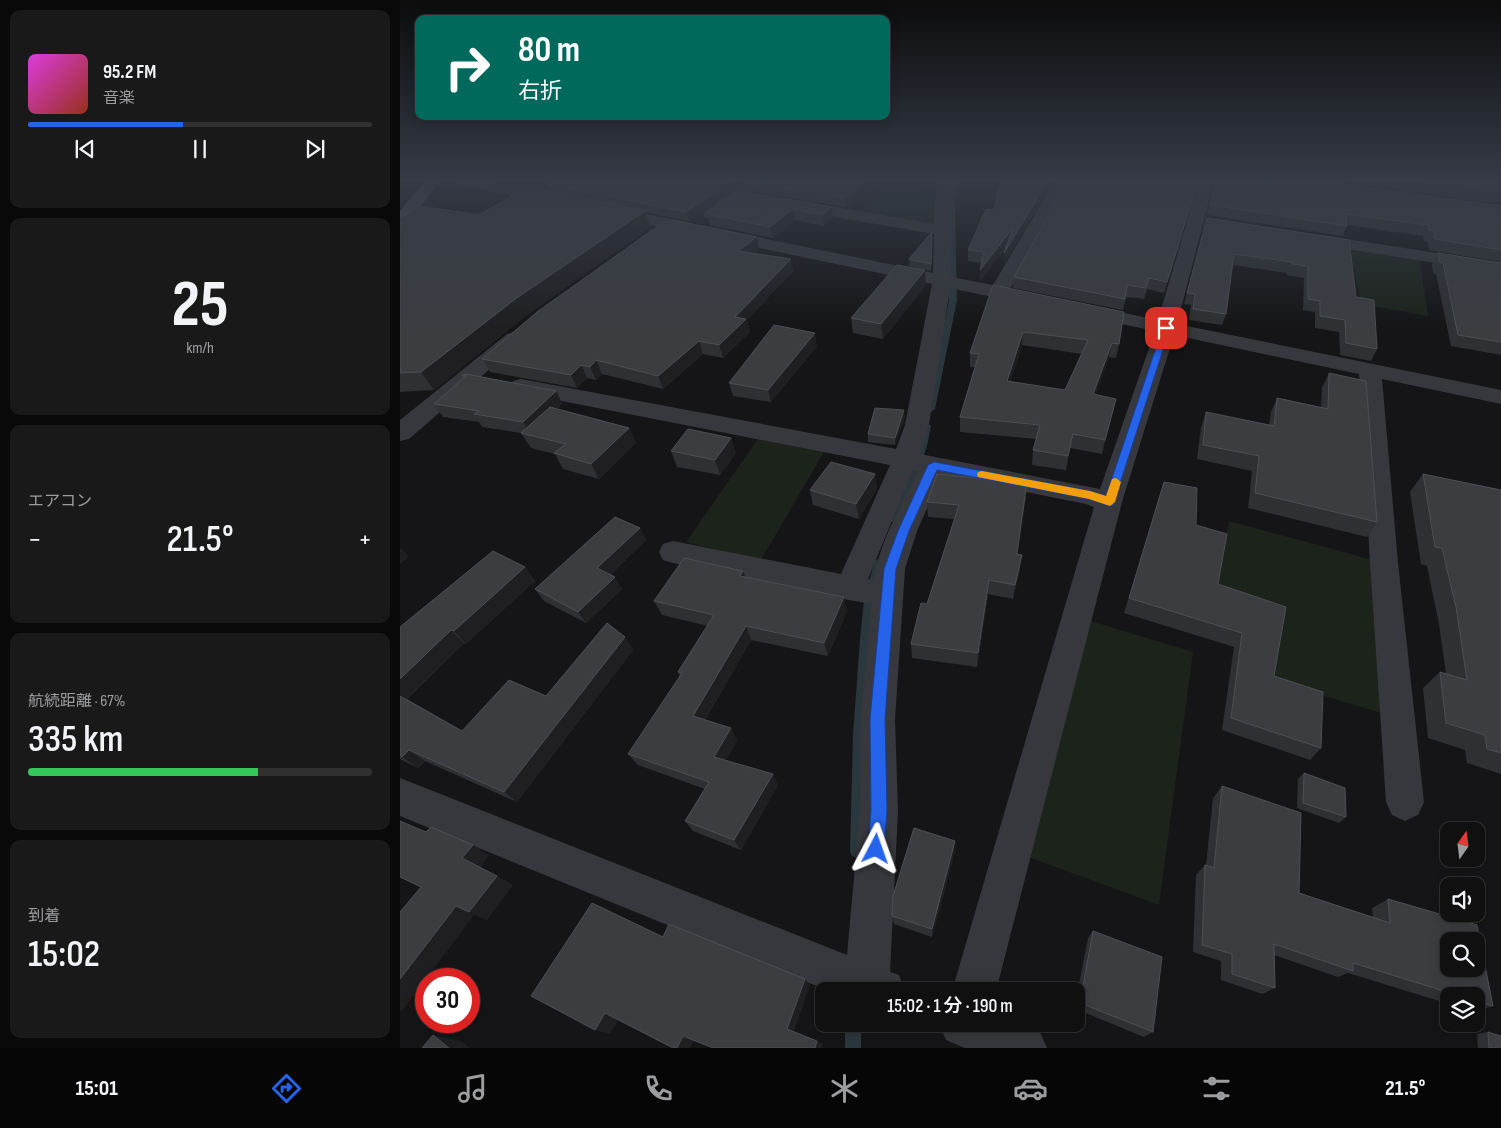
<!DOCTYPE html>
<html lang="ja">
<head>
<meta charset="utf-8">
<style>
  body { margin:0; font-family:"Sofia Sans Condensed","Noto Sans JP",sans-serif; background:#19191a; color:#f1f3f6; height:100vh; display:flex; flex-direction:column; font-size:19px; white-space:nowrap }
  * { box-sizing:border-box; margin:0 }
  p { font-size:16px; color:#9c9d9f }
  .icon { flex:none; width:28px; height:28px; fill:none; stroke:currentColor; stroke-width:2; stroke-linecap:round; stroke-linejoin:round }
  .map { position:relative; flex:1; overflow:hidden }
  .side { display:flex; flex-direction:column; gap:10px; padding:10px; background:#090909; width:400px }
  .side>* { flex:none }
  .top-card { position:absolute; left:15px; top:15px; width:475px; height:105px; border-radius:10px; box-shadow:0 2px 12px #0003,0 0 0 1px #303031; background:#00695c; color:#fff; overflow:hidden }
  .needle { width:32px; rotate:14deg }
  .fabs { position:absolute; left:1040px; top:822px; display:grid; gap:10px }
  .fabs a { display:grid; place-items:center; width:45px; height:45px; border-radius:10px; background:#101011; box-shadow:0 2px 12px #0003,0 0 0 1px #303031; font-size:25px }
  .speed { position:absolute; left:15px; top:968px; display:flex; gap:10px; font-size:25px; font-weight:700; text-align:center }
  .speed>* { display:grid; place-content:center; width:65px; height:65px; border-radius:50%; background:#101011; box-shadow:0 2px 12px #0003,0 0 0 1px #303031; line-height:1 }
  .speed .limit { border:8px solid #d22; background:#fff; color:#111 }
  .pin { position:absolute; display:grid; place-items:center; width:42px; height:42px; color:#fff; margin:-21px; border-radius:10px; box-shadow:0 2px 8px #0006 }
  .me { position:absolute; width:55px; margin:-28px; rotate:4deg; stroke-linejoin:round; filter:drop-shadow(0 0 4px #0008) }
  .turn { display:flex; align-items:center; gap:18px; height:105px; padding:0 20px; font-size:22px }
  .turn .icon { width:65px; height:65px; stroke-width:2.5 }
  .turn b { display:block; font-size:35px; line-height:42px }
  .big { font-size:38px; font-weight:600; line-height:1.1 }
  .side .tile { flex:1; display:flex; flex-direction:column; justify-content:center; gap:8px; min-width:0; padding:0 18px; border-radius:10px; background:#19191a }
  .side .dial { align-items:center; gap:0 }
  .dial b { font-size:65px; line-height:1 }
  .song { display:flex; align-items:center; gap:15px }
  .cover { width:60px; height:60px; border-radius:8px; background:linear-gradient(135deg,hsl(300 70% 55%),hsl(10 70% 35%)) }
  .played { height:5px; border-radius:2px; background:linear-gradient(90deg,#2563eb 45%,#303031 45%) }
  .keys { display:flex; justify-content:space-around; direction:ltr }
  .heat { display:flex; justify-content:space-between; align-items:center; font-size:28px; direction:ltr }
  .charge { height:8px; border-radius:4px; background:linear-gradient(90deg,#34c759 67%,#303031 0) }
  .trip { position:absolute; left:415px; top:982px; width:270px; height:50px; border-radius:10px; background:#101011; box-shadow:0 2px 12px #0003,0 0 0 1px #303031; font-weight:600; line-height:50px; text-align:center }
  .tab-bar { display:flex; height:80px; justify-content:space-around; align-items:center; background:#060607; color:#9c9d9f }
  .tab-bar .icon { width:35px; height:35px }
  .tab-bar .on { color:#2563eb }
  .tab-bar b { font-size:22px; color:#f1f3f6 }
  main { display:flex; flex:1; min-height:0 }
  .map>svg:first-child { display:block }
  .green { fill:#1b231b }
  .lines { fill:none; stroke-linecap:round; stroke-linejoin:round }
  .stream { fill:#2a373d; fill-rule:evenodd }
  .minor { fill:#36383d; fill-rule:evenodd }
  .major { fill:#51555c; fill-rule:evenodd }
  .wall { fill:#2e3033; fill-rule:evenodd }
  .shaded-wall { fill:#1f1f22 }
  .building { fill:#3b3d41; stroke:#4c4f54; fill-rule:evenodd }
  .route { fill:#2563eb; stroke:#184099 }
  .slow { fill:#f59e0b }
</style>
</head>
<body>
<main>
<section class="side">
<div class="tile">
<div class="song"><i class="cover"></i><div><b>95.2 FM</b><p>音楽</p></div></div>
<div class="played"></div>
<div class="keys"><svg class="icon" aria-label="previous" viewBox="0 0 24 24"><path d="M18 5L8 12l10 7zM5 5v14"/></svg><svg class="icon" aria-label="pause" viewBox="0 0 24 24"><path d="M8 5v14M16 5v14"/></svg><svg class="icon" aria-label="next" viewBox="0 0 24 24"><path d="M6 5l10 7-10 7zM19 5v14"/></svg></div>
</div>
<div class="tile dial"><b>25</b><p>km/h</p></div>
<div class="tile"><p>エアコン</p>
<div class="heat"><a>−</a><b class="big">21.5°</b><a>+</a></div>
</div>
<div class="tile"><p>航続距離 · 67%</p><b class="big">335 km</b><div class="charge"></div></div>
<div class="tile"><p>到着</p><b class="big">15:02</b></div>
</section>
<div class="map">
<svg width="1101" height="1048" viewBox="0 0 1101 1048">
  <rect width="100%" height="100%" fill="#151517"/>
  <g class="green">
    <polygon points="483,185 537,193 542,230 458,216"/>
    <polygon points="948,245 1019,256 1028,316 961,304"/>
    <polygon points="362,433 428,445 361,560 286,542"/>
    <polygon points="829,521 984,563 998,718 874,681 882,614 815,594"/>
    <polygon points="678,617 793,652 759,905 612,851"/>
  </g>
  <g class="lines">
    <g class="stream">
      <polygon points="554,181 560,181 556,191 555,213 557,300 535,409 531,412 527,409 549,300 549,213 550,191"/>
      <polygon points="527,423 531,426 527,446 501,519 500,522 492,522 491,519 519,446 523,426"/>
      <path d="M479,559L483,560L484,563C473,599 472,635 469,672C466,732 465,791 464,851L462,856L457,858L452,856L450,851L453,735L460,639L464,600L474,563L475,560Z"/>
      <rect x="445" y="1024" width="16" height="24"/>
    </g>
    <g class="minor">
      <polygon points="56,181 86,181 154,195 160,197 162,200 160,203 154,205 63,185"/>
      <polygon points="347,181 364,181 317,217 305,217 303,214 305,211"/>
      <path d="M540,181H555L552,191L551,277L593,285L655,181H670L610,289L634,294L637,298L634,302L627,304L550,288L529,425L520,454L700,489L755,331L679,315L676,311L679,307L686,305L758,320L799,181H814L777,324L1101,390V404L982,379L998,563L1024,802L1018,815L1005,821L992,815L986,802L970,563L959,374L774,335L722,502L596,991H552L694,507L686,504L542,475L517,531L505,569L495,719L498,811L490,972L499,975L505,991H429L0,816V778L447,955L460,811L461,719L472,601L467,603L449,600L273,563L263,560L259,552L263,544L273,541L441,574L490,465L121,393L113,391L110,386L113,381L121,379L496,449L505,425L532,284L211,217L205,215L203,212L205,209L211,207L533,273L534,234L395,210L389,208L387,205L389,202L395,200L534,224L536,191ZM513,470L518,471C502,505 478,543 474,581L468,579Z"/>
      <polygon points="914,234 1101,263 1101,273 908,243 905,239 908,235"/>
      <polygon points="114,332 121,334 124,338 121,342 9,439 0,441 0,420 107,334"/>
      <polygon points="539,1024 622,1024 640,1032 647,1048 565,1048 546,1040"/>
    </g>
    <polygon class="major" points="25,181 40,181 6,225 0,227 0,211"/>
  </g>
  <g class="wall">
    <polygon points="345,181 289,221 246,212 250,227 127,315 34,390 0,392 0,219 79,215 151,192 148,184"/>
    <polygon points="477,181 446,207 355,192 353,183"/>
    <polygon points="600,181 653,181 604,264 607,246 580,281 582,263 568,261 568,250 594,210"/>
    <polygon points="798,181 764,293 747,289 744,299 726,297 723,310 613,288 614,277"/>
    <polygon points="815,181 921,181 1101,206 1101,262 1029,250 1028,242 1024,241 1023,236 947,225 943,236 807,215"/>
    <polygon points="937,181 1101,181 1101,204"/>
    <polygon points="432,207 433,218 424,226 395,220 373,238 310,225 307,214"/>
    <polygon points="807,218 949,240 956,297 977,349 971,361 940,355 939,332 915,328 915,312 903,310 904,278 887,275 887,273 832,265 826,314 822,325 789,320 791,305 784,304"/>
    <polygon points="532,232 531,271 509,266 509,259"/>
    <polygon points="359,249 354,253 391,259 393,271 347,320 350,332 323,358 303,354 263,389 202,374 196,380 187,378 177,388 90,372 82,359"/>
    <polygon points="1038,253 1101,263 1101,355 1051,346 1036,274 1033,273 1032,264"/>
    <polygon points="526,285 483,339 453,333 451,318"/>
    <path d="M593,285L719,344L716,358L709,357L695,395L716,399L702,454L670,448L666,470L632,465L633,450L636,439L560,432V417L575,367H570V353ZM622,345L682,354L665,390L610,382Z"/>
    <polygon points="417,346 371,402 333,396 329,383"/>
    <polygon points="929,373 977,522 967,537 848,508 852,471 797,459 801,427 806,412 869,425 871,412 877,398 921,407 922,388"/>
    <polygon points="66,374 156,391 162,403 157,409 229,428 236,443 199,479 163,469 155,454 131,448 121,433 82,427 79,422 43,417 34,404 64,378 62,376"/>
    <polygon points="505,417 495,445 468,442 468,434"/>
    <polygon points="271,451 336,453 320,475 277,467"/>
    <polygon points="475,474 477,489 459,519 413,505 410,490"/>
    <polygon points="1023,474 1101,490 1101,774 1067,763 1065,750 1028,738 1023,688 1040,672 1046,674 1039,624 1027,566 1021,564 1010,492"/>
    <polygon points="764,482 796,525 818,584 874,676 921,748 910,760 822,730 834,647 724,613"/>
    <polygon points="626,496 617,554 620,569 613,599 588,594 577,667 512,658 511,644 527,604 554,519 528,517 527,502"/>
    <polygon points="240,528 246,540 210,575 222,589 186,623 144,601 135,589"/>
    <polygon points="125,567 135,581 66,644 64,643 7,699 62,731 146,696 225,637 233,650 117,802 25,761 18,768 0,759 0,627"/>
    <polygon points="343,571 345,577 447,611 428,656 351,640 305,720 337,740 326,760 378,785 341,850 293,831 285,821 305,789 238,765 228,754 280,676 278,672 308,626 262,615 254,601"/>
    <polygon points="904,773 946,817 939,823 897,808 898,779"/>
    <polygon points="822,786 899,893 973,917 972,908 988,899 1093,1006 1076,1011 1076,996 1049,996 1049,1004 948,973 938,977 874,955 875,988 862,994 821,980 821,961 793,952 796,875 805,865 806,865 813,798"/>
    <polygon points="555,841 555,851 532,937 494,924 492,916"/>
    <polygon points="693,931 753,1032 744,1037 676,1009 676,999 688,938"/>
    <polygon points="1088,1032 1101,1048 1078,1048 1077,1034"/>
  </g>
  <g class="shaded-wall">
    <polygon points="330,181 345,181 289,221 286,212"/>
    <polygon points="466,181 477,181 446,207 445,198"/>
    <polygon points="648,181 653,181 604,264 604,253"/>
    <polygon points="798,181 764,293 767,282"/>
    <polygon points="432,207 433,218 424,226 423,215"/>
    <polygon points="393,209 395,220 373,238 370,227"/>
    <polygon points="245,211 250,227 127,315 34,390 21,372 118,297"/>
    <polygon points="613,228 612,239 580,281 580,270"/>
    <polygon points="356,237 359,249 342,263 339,251"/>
    <polygon points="391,259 393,271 347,320 350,332 323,358 319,345 335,317"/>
    <polygon points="525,270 526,285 483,339 481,324"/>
    <polygon points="623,332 622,345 606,395 607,381"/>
    <polygon points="415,333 417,346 371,402 368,390"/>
    <polygon points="299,341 303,354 263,389 258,376"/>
    <polygon points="712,343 709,357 690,409 693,394"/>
    <polygon points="196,360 202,374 196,380 190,367"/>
    <polygon points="181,365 187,378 177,388 171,375"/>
    <polygon points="156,391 162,403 131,435 123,422"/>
    <polygon points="716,399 713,413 702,454 705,440"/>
    <polygon points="504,410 505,417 495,445 495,438"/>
    <polygon points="229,428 236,443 199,479 191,464"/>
    <polygon points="331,438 336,453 320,475 315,460"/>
    <polygon points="475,474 477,489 459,519 456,504"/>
    <polygon points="240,528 246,540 204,580 197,568"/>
    <polygon points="0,547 9,557 0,564"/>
    <polygon points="622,555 620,569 613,599 615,585"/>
    <polygon points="125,567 135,581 66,644 54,631"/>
    <polygon points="343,571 348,585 340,576"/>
    <polygon points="215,577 222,589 186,623 178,612"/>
    <polygon points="589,580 588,594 577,667 578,653"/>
    <polygon points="444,597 447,611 428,656 424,643"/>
    <polygon points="346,626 351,640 300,728 293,716"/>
    <polygon points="51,630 64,643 4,701 0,698 0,679"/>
    <polygon points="225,637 233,650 117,802 104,792"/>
    <polygon points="331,728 337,740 321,769 314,757"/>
    <polygon points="9,750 25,761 18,768 2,757"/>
    <polygon points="373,774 378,785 341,850 334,840"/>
    <polygon points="555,841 555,851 532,937 532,929"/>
    <polygon points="73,845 89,855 80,868 62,858"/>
    <polygon points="97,876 113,885 87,920 74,915 2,1011 0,1010 0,979 56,906"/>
    <polygon points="405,979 410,985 393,1034 387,1029"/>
    <polygon points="205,1013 219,1018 210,1034 195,1030"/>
    <polygon points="33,1035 61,1041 70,1048 49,1048"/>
    <polygon points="283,1036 294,1040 290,1048 277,1048"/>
    <polygon points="417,1041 423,1044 422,1048 415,1048"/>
  </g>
  <g class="building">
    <polygon points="153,181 330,181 286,212 148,184"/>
    <polygon points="355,181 466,181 445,198 353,183"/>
    <polygon points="600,181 648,181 604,253 613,228 580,270 584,252 568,250 586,209 594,210"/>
    <polygon points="668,181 798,181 767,282 749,278 746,288 727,285 725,299 614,277"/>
    <polygon points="816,181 921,181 1101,206 1101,250 1035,239 1034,231 1029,230 1028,225 946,214 947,226 810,205"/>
    <polygon points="1016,181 1101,181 1101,193"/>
    <polygon points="128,187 245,211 118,297 21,372 0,373 0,219 20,206 79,215"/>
    <polygon points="339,191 432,207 423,215 393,209 370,227 307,214"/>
    <polygon points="807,218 949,240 956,297 974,300 977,349 946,343 945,320 920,316 920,301 908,299 908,266 892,264 892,262 834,254 826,314 793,309 795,294 787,293"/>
    <polygon points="268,219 356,237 339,251 391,259 335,317 346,319 319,345 299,341 258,376 196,360 190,367 181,365 171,375 82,359 137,312"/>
    <polygon points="532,232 531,264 509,259"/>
    <polygon points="1038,253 1101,263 1101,342 1058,335 1043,263 1039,262"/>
    <polygon points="497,265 525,270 481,324 451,318"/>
    <path d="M593,285L724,312L719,344L712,343L693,394L716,399L705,440L673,434L668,456L633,450L640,425L560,417L579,354L570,353ZM623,332L688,340L665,390L607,381Z"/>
    <polygon points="374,325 415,333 368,390 329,383"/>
    <polygon points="929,373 966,381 977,522 855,493 859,456 803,445 806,412 874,426 877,398 928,409"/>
    <polygon points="66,374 156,391 123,422 74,414 79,411 34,404 66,376 62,376"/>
    <polygon points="150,407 229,428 191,464 154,453 166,444 121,433"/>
    <polygon points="475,408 504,410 495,438 468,434"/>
    <polygon points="288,429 331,438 315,460 271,451"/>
    <polygon points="431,462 475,474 456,504 410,490"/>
    <polygon points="537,474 587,479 588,476 627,481 617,554 622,555 615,585 589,580 578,653 511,644 521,603 527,604 559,505 527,502"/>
    <polygon points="1023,474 1101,490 1101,753 1087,749 1085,735 1046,723 1040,672 1067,680 1056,607 1042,548 1035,547"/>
    <polygon points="764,482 797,488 796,525 827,534 818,584 886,607 874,676 923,692 921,748 831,718 842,633 729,598"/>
    <polygon points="215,517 240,528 197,568 215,577 178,612 135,589"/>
    <polygon points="93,551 125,567 54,631 51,630 0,679 0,627"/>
    <polygon points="284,558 343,571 340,576 444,597 424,643 346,626 293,716 331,728 314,757 373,774 334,840 285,821 309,782 228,754 282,673 278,672 314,615 254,601"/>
    <polygon points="207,623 225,637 104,792 9,750 2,757 0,755 0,696 62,731 109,680 146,696"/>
    <polygon points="904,773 945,788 946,817 903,803"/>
    <path d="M822,786L901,813L899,893L990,923L988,899L1077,925L1093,1006L1076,1001V996H1060L953,963V971L874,944L875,988L832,974V954L802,945L805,865L814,868ZM1049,941H1076V969H1049Z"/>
    <polygon points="0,821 26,832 31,827 73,845 62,858 97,876 69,912 56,906 0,979 0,912 21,887 0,877"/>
    <polygon points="514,828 555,841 532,929 492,916 493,896"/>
    <polygon points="192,903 263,937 269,924 405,979 387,1029 417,1041 415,1048 313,1048 283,1036 277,1048 273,1048 205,1013 195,1030 131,996"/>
    <polygon points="693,931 762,957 753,1032 680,1003"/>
    <polygon points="1088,1032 1101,1036 1101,1048 1089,1048"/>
    <polygon points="33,1035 49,1048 22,1048"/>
  </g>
  <linearGradient id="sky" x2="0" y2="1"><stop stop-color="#0c0c0d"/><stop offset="0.55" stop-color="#353b47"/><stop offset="1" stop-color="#353b47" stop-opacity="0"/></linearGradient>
  <rect width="1101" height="328" fill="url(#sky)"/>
  <polygon class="route" points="763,327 770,328 713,505 710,506 689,499 537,470 509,531 496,569 485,719 487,810 484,849 482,855 476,857 470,855 468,849 471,810 470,719 484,569 498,531 528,465 534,462 690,491 706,496"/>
  <polygon class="slow" points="582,471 690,491 706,496 712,479 716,478 721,482 715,502 710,506 689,499 578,477 577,475 578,472"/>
</svg>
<div class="fabs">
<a><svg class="needle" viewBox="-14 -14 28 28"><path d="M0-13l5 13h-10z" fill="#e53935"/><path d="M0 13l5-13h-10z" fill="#9c9d9f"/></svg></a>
<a><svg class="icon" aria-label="sound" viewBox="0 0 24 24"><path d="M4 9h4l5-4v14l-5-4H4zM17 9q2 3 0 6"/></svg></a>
<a><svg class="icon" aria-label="search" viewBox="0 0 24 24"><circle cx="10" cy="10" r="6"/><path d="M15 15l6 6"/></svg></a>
<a><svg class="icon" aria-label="layers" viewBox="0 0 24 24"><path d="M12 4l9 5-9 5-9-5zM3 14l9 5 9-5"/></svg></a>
</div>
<div class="speed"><div class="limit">30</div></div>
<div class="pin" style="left:766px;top:328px;background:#d93025"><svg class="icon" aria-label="arrive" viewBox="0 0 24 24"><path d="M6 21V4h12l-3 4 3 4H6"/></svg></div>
<svg class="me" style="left:476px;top:849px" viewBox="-20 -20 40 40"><path d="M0-17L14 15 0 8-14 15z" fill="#2563eb" stroke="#fff" stroke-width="4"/></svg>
<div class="trip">15:02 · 1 分 · 190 m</div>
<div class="top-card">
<div class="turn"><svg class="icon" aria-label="right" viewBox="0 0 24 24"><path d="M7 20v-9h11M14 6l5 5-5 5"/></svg><div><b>80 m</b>右折</div></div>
</div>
</div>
</main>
<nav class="tab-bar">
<b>15:01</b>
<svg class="icon on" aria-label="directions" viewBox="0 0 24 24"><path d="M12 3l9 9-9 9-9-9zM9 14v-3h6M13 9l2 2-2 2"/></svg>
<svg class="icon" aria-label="music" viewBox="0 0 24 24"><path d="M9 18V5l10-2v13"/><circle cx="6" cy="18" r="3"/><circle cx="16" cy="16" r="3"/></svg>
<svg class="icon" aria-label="phone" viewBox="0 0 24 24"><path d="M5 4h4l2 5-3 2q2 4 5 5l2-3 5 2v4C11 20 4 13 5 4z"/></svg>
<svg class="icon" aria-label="climate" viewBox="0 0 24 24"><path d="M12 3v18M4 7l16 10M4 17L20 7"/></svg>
<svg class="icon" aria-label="car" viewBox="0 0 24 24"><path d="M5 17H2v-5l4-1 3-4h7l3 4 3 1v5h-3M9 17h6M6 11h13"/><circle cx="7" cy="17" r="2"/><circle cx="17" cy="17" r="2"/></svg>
<svg class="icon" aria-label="filters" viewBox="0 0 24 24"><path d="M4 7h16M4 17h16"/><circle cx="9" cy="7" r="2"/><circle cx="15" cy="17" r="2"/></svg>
<b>21.5°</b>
</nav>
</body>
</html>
